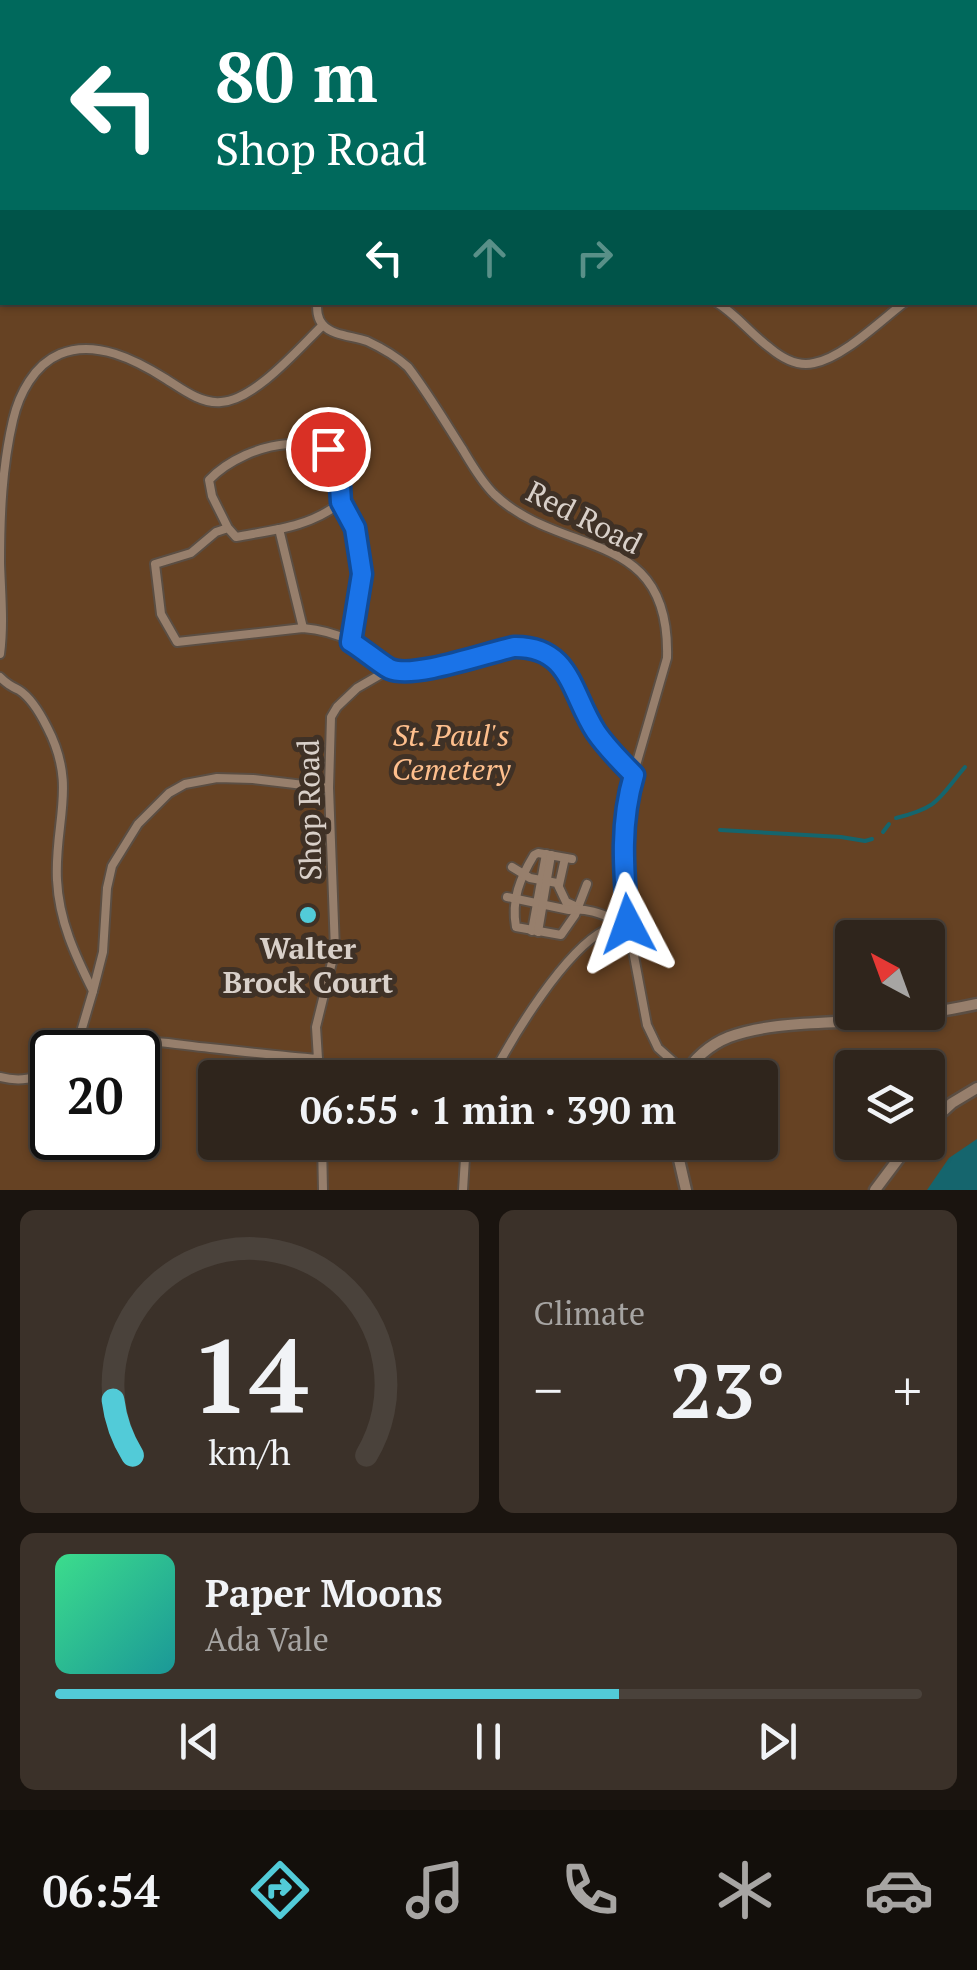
<!DOCTYPE html>
<html lang="en">
<head>
<meta charset="utf-8">
<style>
  body { margin:0; font-family:"PT Serif",serif; background:#3b3129; color:#f1f3f6; height:100vh; display:flex; flex-direction:column; font-size:38px; white-space:nowrap }
  * { box-sizing:border-box; margin:0 }
  p { font-size:32px; color:#a7a5a3 }
  .icon { flex:none; width:55px; height:55px; fill:none; stroke:currentColor; stroke-width:2; stroke-linecap:round; stroke-linejoin:round }
  .map { position:relative; height:1190px; overflow:hidden }
  .drawer { display:flex; flex-direction:column; gap:20px; padding:20px; background:#1a140f; flex:1 }
  .drawer>* { flex:none }
  .hud { position:absolute; left:0px; top:0px; width:978px; height:305px; box-shadow:0 2px 8px #0004,0 0 0 2px #4a423b; background:#00695c; color:#fff; overflow:hidden }
  .needle { width:65px; rotate:319deg }
  .buttons { position:absolute; left:835px; top:920px; display:grid; gap:20px }
  .buttons a { display:grid; place-items:center; width:110px; height:110px; border-radius:10px; background:#2f251c; box-shadow:0 2px 8px #0004,0 0 0 2px #4a423b; font-size:50px }
  .speed { position:absolute; left:30px; top:1030px; display:flex; gap:20px; font-size:50px; font-weight:700; text-align:center }
  .speed>* { display:grid; place-content:center; width:130px; height:130px; border-radius:50%; background:#2f251c; box-shadow:0 2px 8px #0004,0 0 0 2px #4a423b; line-height:1 }
  .speed .limit { border:5px solid #111; border-radius:15px; background:#fff; color:#111 }
  .pin { position:absolute; display:grid; place-items:center; width:85px; height:85px; color:#fff; margin:-42px; border:5px solid #fff; border-radius:50%; box-shadow:0 2px 10px #0007 }
  .me { position:absolute; width:110px; margin:-55px; rotate:356deg; stroke-linejoin:round; filter:drop-shadow(0 0 8px #0008) }
  .turn { display:flex; align-items:center; gap:35px; height:210px; padding:0 50px; font-size:45px }
  .turn .icon { width:130px; height:130px; stroke-width:2.5 }
  .turn b { display:block; font-size:70px; line-height:85px }
  .lanes { display:flex; align-items:center; height:95px; padding:0 50px; background:#0003; justify-content:center; gap:50px; direction:ltr }
  .lanes .off { opacity:.35 }
  .big { font-size:75px; font-weight:700; line-height:1.1 }
  .drawer .card { flex:1; display:flex; flex-direction:column; justify-content:center; gap:15px; min-width:0; padding:0 35px; border-radius:15px; background:#3b3129 }
  .drawer .dial { align-items:center; gap:0 }
  .dial svg { height:260px; overflow:visible; fill:none; stroke:#4a423b; stroke-width:7; stroke-linecap:round; text-anchor:middle }
  .dial text { fill:#f1f3f6; stroke:none }
  .song { display:flex; align-items:center; gap:30px }
  .cover { width:120px; height:120px; border-radius:15px; background:linear-gradient(135deg,hsl(150 70% 55%),hsl(180 70% 35%)) }
  .played { height:10px; border-radius:5px; background:linear-gradient(90deg,#52cbd8 65%,#4a423b 65%) }
  .keys { display:flex; justify-content:space-around; direction:ltr }
  .heat { display:flex; justify-content:space-between; align-items:center; font-size:55px; direction:ltr }
  .drawer .tiles { flex:1; display:grid; gap:20px; grid-template-columns:1fr 1fr }
  .card:last-child { grid-column:span 2 }
  .trip { position:absolute; left:198px; top:1060px; width:580px; height:100px; border-radius:10px; background:#2f251c; box-shadow:0 2px 8px #0004,0 0 0 2px #4a423b; font-weight:700; line-height:100px; text-align:center }
  .menu { display:flex; height:160px; justify-content:space-around; align-items:center; background:#130f0b; color:#a7a5a3 }
  .menu .icon { width:70px; height:70px }
  .menu .active { color:#52cbd8 }
  .menu b { font-size:45px; color:#f1f3f6 }
  .map>svg:first-child { display:block }
  .green { fill:#664223; fill-rule:evenodd }
  .water { fill:#15656d }
  .lines { fill:none; stroke-linecap:round; stroke-linejoin:round }
  .stream { stroke:#15656d; stroke-width:4 }
  .lane-casing { stroke:#5b4e43; stroke-width:12 }
  .street-casing { stroke:#5b4e43; stroke-width:15 }
  .highway-casing { stroke:#5b4e43; stroke-width:32 }
  .lane { stroke:#977f6c; stroke-width:8 }
  .street { stroke:#977f6c; stroke-width:10 }
  .highway { stroke:#fef1e8; stroke-width:28 }
  .tram { stroke:#b2a79f; stroke-width:2.5 }
  .route-casing { stroke:#114b97; stroke-width:25 }
  .route { stroke:#1a73e8; stroke-width:18 }
  .poi-dot { fill:#52cbd8; stroke:#3f3126; stroke-width:4 }
  .labels { text-anchor:middle; stroke-width:10; stroke-linejoin:round; paint-order:stroke }
  .street-label { font-size:30px; fill:#d9d0c9; stroke:#3f3126 }
  .park-label { font-size:30px; font-style:italic; fill:#febf8d; stroke:#3f3126 }
  .poi-label { font-size:30px; font-weight:bold; fill:#d9d0c9; stroke:#3f3126 }
</style>
</head>
<body>
<div class="map">
<svg width="977" height="1190" viewBox="0 0 977 1190">
  <rect width="100%" height="100%" fill="#3f3126"/>
  <path class="green" d="M975,96L977,97V1190H0V215L2,213V302H975ZM852,938H928V1012H852ZM52,1052H138V1138H52ZM852,1068H928V1142H852ZM215,1078H760V1142H215Z"/>
  <polygon class="water" points="977,1139 977,1190 927,1190 949,1158"/>
  <g class="lines">
    <g class="stream">
      <path d="M896,818C940,807 938,799 965,767"/>
      <polyline points="720,830 841,837 865,841 872,839"/>
      <polyline points="883,832 889,824"/>
    </g>
    <defs>
      <g id="lane">
        <polyline points="975,270 977,270"/>
        <path d="M317,302C317,310 317,319 323,325C333,336 354,336 367,341C382,348 396,356 408,367C428,393 445,422 463,450C472,465 481,481 494,494C562,559 671,526 667,658L626,800L623,856L628,924L647,1025L658,1048L685,1072"/>
        <path d="M716,302C737,315 751,334 770,348C782,358 798,367 814,363C844,357 880,321 905,302"/>
        <path d="M341,502C370,556 361,585 351,642"/>
        <path d="M228,528L212,496L209,480C228,460 260,446 288,444C301,444 315,447 328,449L340,485L341,502C311,527 273,530 236,537L228,528L216,532L191,553L155,564L161,614L177,642L303,628C339,631 363,645 390,669"/>
        <polyline points="279,529 303,628"/>
        <path d="M0,654C4,624 1,594 0,563C0,515 2,467 13,420C19,394 34,365 60,354C95,339 136,360 166,379C182,389 201,404 221,402C255,400 299,348 323,325"/>
        <path d="M0,677C7,684 11,686 19,690C30,697 41,715 47,727C78,786 54,821 57,880C59,921 75,955 93,991L75,1052"/>
        <path d="M572,859L538,853L534,855C520,878 511,900 516,927L561,935L575,915L587,884"/>
        <polyline points="512,867 530,878 557,883 566,902 579,908"/>
        <polyline points="559,885 565,858"/>
        <path d="M507,897L569,910C589,907 606,916 624,923"/>
        <polyline points="532,931 546,854"/>
        <polyline points="538,932 551,855"/>
        <polyline points="93,991 103,952 107,888 112,866 138,824 169,793 185,784 217,778 253,779 329,788"/>
        <path d="M81,1052C123,1032 166,1044 210,1048C246,1052 282,1056 318,1059L316,1027L335,950L329,788L331,717L337,707L357,688L390,669L431,670L514,647C572,646 571,694 596,732C607,748 620,761 633,775"/>
        <polyline points="318,1059 322,1078"/>
        <path d="M0,1077C20,1082 34,1079 52,1070"/>
        <path d="M491,1078C513,1036 564,951 605,930C613,926 620,926 628,924"/>
        <polyline points="322,1142 323,1190"/>
        <polyline points="463,1190 466,1142"/>
      </g>
      <g id="street">
        <polyline points="16,2 20,0"/>
        <polyline points="0,11 2,10"/>
        <path d="M682,1078C693,1060 709,1045 729,1037C767,1023 812,1024 853,1021C895,1018 936,1013 977,1004"/>
        <polyline points="928,1125 952,1103 977,1088"/>
        <polyline points="675,1142 686,1190"/>
        <polyline points="875,1190 911,1142"/>
      </g>
      <g id="highway">
        <polyline points="598,0 600,2"/>
        <polyline points="861,0 875,2"/>
        <polyline points="489,2 545,0"/>
        <polyline points="975,26 977,27"/>
        <polyline points="975,54 977,55"/>
        <polyline points="975,81 977,81"/>
        <polyline points="0,156 2,155"/>
        <polyline points="0,187 2,186"/>
      </g>
    </defs>
    <use href="#lane" class="lane-casing"/>
    <use href="#street" class="street-casing"/>
    <use href="#highway" class="highway-casing"/>
    <use href="#lane" class="lane"/>
    <use href="#street" class="street"/>
    <use href="#highway" class="highway"/>
    <g class="tram">
      <polyline points="136,2 141,0"/>
      <polyline points="0,94 2,93"/>
    </g>
  </g>
  <g class="lines">
    <defs>
      <path id="route" d="M328,449L340,486L341,502L355,528L362,574L351,642C360,647 383,666 390,669C414,679 486,653 514,647C571,646 571,694 596,732C607,748 620,761 634,775C619,825 624,873 628,924"/>
    </defs>
    <use href="#route" class="route-casing"/>
    <use href="#route" class="route"/>
  </g>
  <circle class="poi-dot" cx="308" cy="915" r="10"/>
  <g class="labels">
    <g class="street-label">
      <text transform="translate(584 518) rotate(27)" y="10">Red Road</text>
      <text transform="translate(310 810) rotate(-91)" y="10">Shop Road</text>
    </g>
    <g class="park-label">
      <text x="451" y="746">St. Paul's<tspan x="451" dy="34">Cemetery</tspan></text>
    </g>
    <g class="poi-label">
      <text x="308" y="959">Walter<tspan x="308" dy="34">Brock Court</tspan></text>
    </g>
  </g>
</svg>
<div class="buttons">
<a><svg class="needle" viewBox="-14 -14 28 28"><path d="M0-13l5 13h-10z" fill="#e53935"/><path d="M0 13l5-13h-10z" fill="#a7a5a3"/></svg></a>
<a><svg class="icon" aria-label="layers" viewBox="0 0 24 24"><path d="M12 4l9 5-9 5-9-5zM3 14l9 5 9-5"/></svg></a>
</div>
<div class="speed"><div class="limit">20</div></div>
<div class="pin" style="left:328px;top:449px;background:#d93025"><svg class="icon" aria-label="arrive" viewBox="0 0 24 24"><path d="M6 21V4h12l-3 4 3 4H6"/></svg></div>
<svg class="me" style="left:628px;top:924px" viewBox="-20 -20 40 40"><path d="M0-17L14 15 0 8-14 15z" fill="#1a73e8" stroke="#fff" stroke-width="4"/></svg>
<div class="trip">06:55 · 1 min · 390 m</div>
<div class="hud">
<div class="turn"><svg class="icon" aria-label="left" viewBox="0 0 24 24"><path d="M17 20v-9H6M10 6l-5 5 5 5"/></svg><div><b>80 m</b>Shop Road</div></div>
<div class="lanes"><svg class="icon" aria-label="left" viewBox="0 0 24 24"><path d="M17 20v-9H6M10 6l-5 5 5 5"/></svg><svg class="icon off" aria-label="ahead" viewBox="0 0 24 24"><path d="M12 20V5M6 11l6-6 6 6"/></svg><svg class="icon off" aria-label="right" viewBox="0 0 24 24"><path d="M7 20v-9h11M14 6l5 5-5 5"/></svg></div>
</div>
</div>
<section class="drawer">
<div class="tiles">
<div class="card dial"><svg viewBox="0 0 100 80">
<path d="M14 69A42 42 0 1 1 86 69"/>
<path d="M14 69A42 42 0 0 1 8 52" stroke="#52cbd8"/>
<text x="50" y="56" font-size="32" font-weight="700">14</text>
<text x="50" y="72" font-size="11">km/h</text>
</svg></div>
<div class="card"><p>Climate</p>
<div class="heat"><a>−</a><b class="big">23°</b><a>+</a></div>
</div>
<div class="card">
<div class="song"><i class="cover"></i><div><b>Paper Moons</b><p>Ada Vale</p></div></div>
<div class="played"></div>
<div class="keys"><svg class="icon" aria-label="previous" viewBox="0 0 24 24"><path d="M18 5L8 12l10 7zM5 5v14"/></svg><svg class="icon" aria-label="pause" viewBox="0 0 24 24"><path d="M8 5v14M16 5v14"/></svg><svg class="icon" aria-label="next" viewBox="0 0 24 24"><path d="M6 5l10 7-10 7zM19 5v14"/></svg></div>
</div>
</div>
</section>
<nav class="menu">
<b>06:54</b>
<svg class="icon active" aria-label="directions" viewBox="0 0 24 24"><path d="M12 3l9 9-9 9-9-9zM9 14v-3h6M13 9l2 2-2 2"/></svg>
<svg class="icon" aria-label="music" viewBox="0 0 24 24"><path d="M9 18V5l10-2v13"/><circle cx="6" cy="18" r="3"/><circle cx="16" cy="16" r="3"/></svg>
<svg class="icon" aria-label="phone" viewBox="0 0 24 24"><path d="M5 4h4l2 5-3 2q2 4 5 5l2-3 5 2v4C11 20 4 13 5 4z"/></svg>
<svg class="icon" aria-label="climate" viewBox="0 0 24 24"><path d="M12 3v18M4 7l16 10M4 17L20 7"/></svg>
<svg class="icon" aria-label="car" viewBox="0 0 24 24"><path d="M5 17H2v-5l4-1 3-4h7l3 4 3 1v5h-3M9 17h6M6 11h13"/><circle cx="7" cy="17" r="2"/><circle cx="17" cy="17" r="2"/></svg>
</nav>
</body>
</html>
